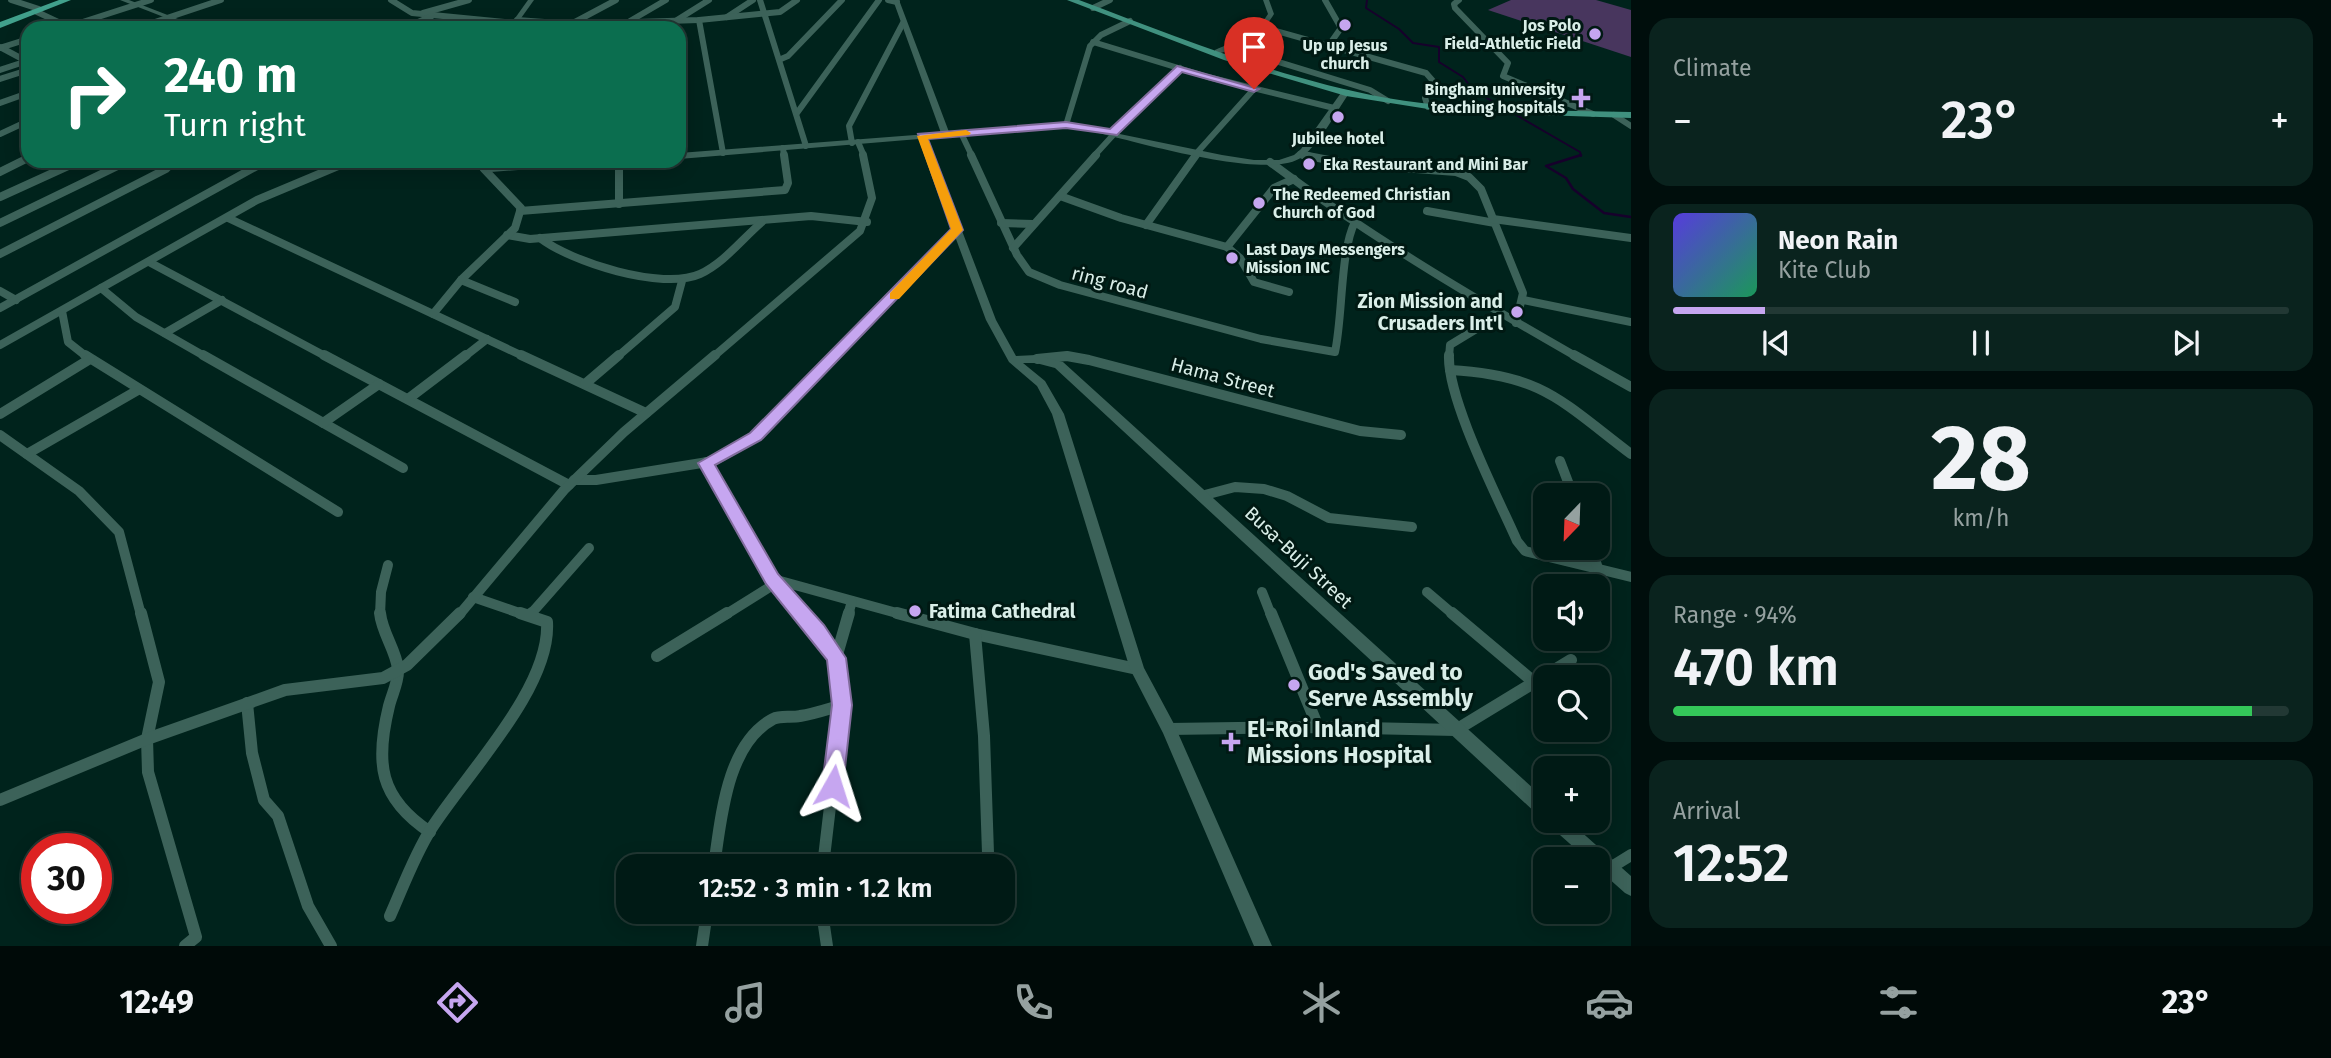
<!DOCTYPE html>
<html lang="en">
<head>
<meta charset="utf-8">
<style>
  body { margin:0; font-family:"Fira Sans",sans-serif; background:#0a231e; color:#f1f3f6; height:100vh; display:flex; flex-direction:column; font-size:26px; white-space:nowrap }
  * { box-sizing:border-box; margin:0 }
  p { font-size:23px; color:#95a1a0 }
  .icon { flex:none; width:38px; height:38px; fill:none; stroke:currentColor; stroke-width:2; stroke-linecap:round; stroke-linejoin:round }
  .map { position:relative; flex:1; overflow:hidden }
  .details { display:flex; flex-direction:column; gap:18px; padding:18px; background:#000e0c; width:700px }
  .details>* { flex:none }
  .banner { position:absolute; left:21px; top:21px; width:665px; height:147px; border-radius:21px; box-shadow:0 4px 18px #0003,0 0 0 2px #223834; background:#0b6e4f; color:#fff; overflow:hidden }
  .needle { width:46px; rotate:203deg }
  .buttons { position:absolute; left:1533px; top:483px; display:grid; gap:14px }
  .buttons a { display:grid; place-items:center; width:77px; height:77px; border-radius:14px; background:#001a15; box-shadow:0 4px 18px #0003,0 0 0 2px #223834; font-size:35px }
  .speed { position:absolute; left:21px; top:833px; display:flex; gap:14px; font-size:35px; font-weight:700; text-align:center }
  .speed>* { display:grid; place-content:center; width:91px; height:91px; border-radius:50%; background:#001a15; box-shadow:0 4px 18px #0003,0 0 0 2px #223834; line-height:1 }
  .speed .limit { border:10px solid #d22; background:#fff; color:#111 }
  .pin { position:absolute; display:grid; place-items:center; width:60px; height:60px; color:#fff; margin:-72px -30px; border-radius:50% 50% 50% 0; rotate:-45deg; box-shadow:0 0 7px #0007 }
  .pin .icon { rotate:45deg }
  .me { position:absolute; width:77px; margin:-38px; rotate:6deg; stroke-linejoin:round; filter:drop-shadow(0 0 5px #0008) }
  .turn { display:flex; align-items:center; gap:24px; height:147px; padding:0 28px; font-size:32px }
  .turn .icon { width:91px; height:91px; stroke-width:2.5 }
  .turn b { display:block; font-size:49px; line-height:60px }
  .big { font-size:52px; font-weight:600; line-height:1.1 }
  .details .tile { flex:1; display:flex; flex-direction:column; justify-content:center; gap:10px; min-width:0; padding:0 24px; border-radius:21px; background:#0a231e }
  .details .dial { align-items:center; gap:0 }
  .dial b { font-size:91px; line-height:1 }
  .song { display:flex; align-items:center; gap:21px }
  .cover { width:84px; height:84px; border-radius:10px; background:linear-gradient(135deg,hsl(250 70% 55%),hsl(150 70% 35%)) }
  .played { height:7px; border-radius:4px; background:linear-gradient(90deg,#c6a6f0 15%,#223834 15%) }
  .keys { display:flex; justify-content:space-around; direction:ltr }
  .heat { display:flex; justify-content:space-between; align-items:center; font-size:38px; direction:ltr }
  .charge { height:10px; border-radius:5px; background:linear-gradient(90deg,#34c759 94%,#223834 0) }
  .trip { position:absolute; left:616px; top:854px; width:399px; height:70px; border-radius:21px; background:#001a15; box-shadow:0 4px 18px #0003,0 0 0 2px #223834; font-weight:600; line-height:70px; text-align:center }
  .dock { display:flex; height:112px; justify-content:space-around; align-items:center; background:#000a08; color:#95a1a0 }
  .dock .icon { width:49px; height:49px }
  .dock .selected { color:#c6a6f0 }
  .dock b { font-size:32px; color:#f1f3f6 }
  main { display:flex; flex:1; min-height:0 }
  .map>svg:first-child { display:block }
  .green { fill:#48365e }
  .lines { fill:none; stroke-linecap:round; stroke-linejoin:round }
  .stream-far1 { stroke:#16002b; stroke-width:2 }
  .stream { stroke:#16002b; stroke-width:2.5 }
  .minor-far3 { stroke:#3c6259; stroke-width:6 }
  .minor-far2 { stroke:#3c6259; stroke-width:8 }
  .minor-far1 { stroke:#3c6259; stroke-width:10 }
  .minor { stroke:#3c6259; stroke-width:12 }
  .tertiary { fill:#3c6259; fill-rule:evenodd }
  .primary { fill:#40917f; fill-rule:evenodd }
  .trunk { fill:#41a18c; fill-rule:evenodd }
  .route { fill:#c6a6f0; stroke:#816c9c; stroke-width:2 }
  .slow { fill:#f59e0b }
  .poi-dot { fill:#c6a6f0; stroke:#001913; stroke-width:2.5 }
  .labels { text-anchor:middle; stroke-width:6; stroke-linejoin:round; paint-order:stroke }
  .far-poi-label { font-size:16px; font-weight:bold; fill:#d9eee8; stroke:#001913; text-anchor:start }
  .street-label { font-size:19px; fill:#d9eee8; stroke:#001913 }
  .poi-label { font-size:19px; font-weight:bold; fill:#d9eee8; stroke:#001913; text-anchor:end }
  .near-poi-label { font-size:23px; font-weight:bold; fill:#d9eee8; stroke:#001913; text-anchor:start }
</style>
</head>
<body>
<main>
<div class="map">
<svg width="1631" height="946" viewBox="0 0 1631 946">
  <rect width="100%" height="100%" fill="#00231c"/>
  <polygon class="green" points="1511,0 1596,0 1631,10 1631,57 1488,10"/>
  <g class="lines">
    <polyline class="stream-far1" points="1367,0 1366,8 1399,29 1413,43 1439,47 1439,62 1463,77 1473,90 1580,152 1581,156"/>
    <polyline class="stream" points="1581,155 1546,166 1566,178 1573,189 1604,213 1631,217"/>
    <g class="minor-far3">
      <polyline points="11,0 39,9"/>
      <polyline points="391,0 412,13 515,23"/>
      <polyline points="760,0 806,146"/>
      <polyline points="888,0 897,2"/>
      <polyline points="1325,0 1341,28 1329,45"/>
      <polyline points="1459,0 1454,4 1455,8 1508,63 1503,76 1593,114"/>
      <polyline points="1093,8 1110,0"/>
      <polyline points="37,12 71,28"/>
      <polyline points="423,13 469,0"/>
      <polyline points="727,17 753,0"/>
      <polyline points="517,20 572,24 699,20 780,12 797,0"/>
      <polyline points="677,20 709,0"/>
      <polyline points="699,20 723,153"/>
      <polyline points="630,21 666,0"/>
      <polyline points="573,23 616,0"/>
      <polyline points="1262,27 1426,73 1433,81 1432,89 1425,98 1428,107"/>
      <polyline points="64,28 151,0"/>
      <polyline points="137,28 221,0"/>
      <polyline points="404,28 432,16"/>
      <polyline points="1093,42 1208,77 1334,108"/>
      <polyline points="0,47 28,62"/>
      <polyline points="0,48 28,39"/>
      <polyline points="1233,48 1370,90 1388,101"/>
      <polyline points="781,59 788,56 842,0"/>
      <polyline points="0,70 27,61"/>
      <polyline points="0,79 28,70"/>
      <polyline points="0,103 28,93"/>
      <polyline points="797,113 879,0"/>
      <polyline points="1614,115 1631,126"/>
      <polyline points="1066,125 1090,46 1101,35 1130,21"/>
      <polyline points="961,133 972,156"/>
      <polyline points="1113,133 1180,68"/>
      <polyline points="0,134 28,121"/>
      <polyline points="858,142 864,156"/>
      <polyline points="852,143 849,126 903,23"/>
      <polyline points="783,148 784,156"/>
      <polyline points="1300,154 1311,156"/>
      <polyline points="1094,156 1115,133"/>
      <polyline points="1194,156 1254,89"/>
    </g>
    <g class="minor-far2">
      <path d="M971,155L1017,255L1029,272L1060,285L1261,339L1335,352C1343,315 1340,251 1355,222"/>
      <polyline points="1303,155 1349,164 1456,172 1469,177 1481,189 1523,293 1516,323"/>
      <polyline points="619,161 619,204"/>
      <path d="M1270,162C1367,235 1472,297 1577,357"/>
      <polyline points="0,172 28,158"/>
      <polyline points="1060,196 1121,218 1227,247 1240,258 1254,282 1289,292"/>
      <polyline points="0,197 79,161"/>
      <polyline points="520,211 785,190 788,183 784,155"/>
      <polyline points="1427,211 1495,223"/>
      <polyline points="228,218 525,357"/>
      <polyline points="1493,219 1631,238"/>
      <polyline points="0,223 128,161"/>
      <polyline points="1001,223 1033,224"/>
      <polyline points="1146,225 1196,155"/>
      <polyline points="507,235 530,239 811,216 867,222"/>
      <path d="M540,238C571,262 662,291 700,274C724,263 742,239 762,222"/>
      <polyline points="1227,247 1274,188 1294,179"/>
      <polyline points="1013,248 1096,155"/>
      <polyline points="0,254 166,169 174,161"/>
      <polyline points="149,262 327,357"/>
      <polyline points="461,280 515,302"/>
      <polyline points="101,288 136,317 206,357"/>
      <polyline points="0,291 16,300"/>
      <polyline points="1523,300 1631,322"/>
      <polyline points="0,308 266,161"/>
      <polyline points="62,311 68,342 87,357"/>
      <polyline points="433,314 461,280 515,228 521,208 484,169"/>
      <polyline points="165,333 222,300"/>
      <polyline points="0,345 257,200 350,161"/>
      <polyline points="464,357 487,339"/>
      <polyline points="617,357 675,307 682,281"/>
      <polyline points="713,357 860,231 872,198 863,155"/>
      <polyline points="834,357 957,230"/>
      <polyline points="1061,357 1070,357"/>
      <polyline points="1449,357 1450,345 1501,314"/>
    </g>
    <g class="minor-far1">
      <polyline points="85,355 338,512"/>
      <polyline points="203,355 403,468"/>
      <polyline points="324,355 569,485"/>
      <polyline points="521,355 646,413"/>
      <path d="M1449,355C1447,399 1498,498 1517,541L1525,551L1631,577"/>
      <polyline points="1574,355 1631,387"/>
      <polyline points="1037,359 1067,356 1089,360 1360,431 1401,435"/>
      <path d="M1450,370C1543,375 1561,401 1631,454"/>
      <polyline points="585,384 619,355"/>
      <polyline points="408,399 466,355"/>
      <polyline points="0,414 90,359"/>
      <polyline points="323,423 379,384"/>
      <polyline points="0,435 79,491 119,532 141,615"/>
      <polyline points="27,454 138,390"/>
      <polyline points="1560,461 1573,495"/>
      <polyline points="706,462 772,579 803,615"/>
      <polyline points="574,480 596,480 714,461 756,437 836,355"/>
      <polyline points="1201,496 1235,487 1264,489 1287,496 1329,518 1412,527"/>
      <polyline points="1591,548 1599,571"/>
      <polyline points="773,579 904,615"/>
      <polyline points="1262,592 1271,615"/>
      <polyline points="1427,592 1454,615"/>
      <polyline points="473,597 525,615"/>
      <polyline points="380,615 381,592 388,565"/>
      <polyline points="459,615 564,490 624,432 715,355"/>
      <polyline points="530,615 589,548"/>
      <polyline points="725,615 776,583"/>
      <polyline points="848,615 852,601"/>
    </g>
    <g class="minor">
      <polyline points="141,613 159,682 147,739 148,772 196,937 185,946"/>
      <path d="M380,613C382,633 396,650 398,669C399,681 392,694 389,706C375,763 379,798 430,832"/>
      <polyline points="802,613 836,658 842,705 823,866"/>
      <polyline points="897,613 975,634 1137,669"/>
      <polyline points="1271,613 1318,727"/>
      <polyline points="1452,613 1535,683"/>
      <polyline points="530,615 532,613"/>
      <polyline points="975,634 984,736 988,853"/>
      <polyline points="657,656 727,613"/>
      <polyline points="836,658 849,613"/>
      <polyline points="247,703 252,753 264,800 278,816 308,906 331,946"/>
      <polyline points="1169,729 1318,727 1456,730 1571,660"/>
      <polyline points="0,800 147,739 285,690 383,678 407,665 460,613"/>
      <path d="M714,866C721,820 726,744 773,719C781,715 791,718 800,716C814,714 828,709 842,705"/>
      <polyline points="1610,868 1631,855"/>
      <polyline points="822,912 827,946"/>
      <path d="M390,916C403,887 414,856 431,829C466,774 551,688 547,622L520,613"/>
      <polyline points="702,946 707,912"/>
    </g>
    <g class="tertiary">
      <polygon points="120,0 129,0 201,28 192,28"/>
      <polygon points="528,0 534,0 514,28 508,28"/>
      <path d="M893,0H899L949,132L1066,123L1222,155L1254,160H1279L1294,155L1301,149L1343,90H1349L1350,92C1335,113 1322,141 1302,157C1269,182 1130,140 1087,130L1066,127L927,139L996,320L1016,356L1036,355L1063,362L1545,799V818L1539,816L1055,368L1036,363H1023L1045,381L1064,414L1144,668L1174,724L1272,946H1254L1163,733L1130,669L1052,414L1037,386L1009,362L986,320L919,139L679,159V153L941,133Z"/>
      <path d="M1263,0H1269L1274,14C1264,32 1236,52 1215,54V50C1235,41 1256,33 1268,14Z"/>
      <polygon points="470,161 479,161 482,164 491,166 565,161 604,161 600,164 491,172 476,168"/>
      <polygon points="1549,821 1569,821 1631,876 1631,896 1625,893 1598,869 1598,859 1587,859 1551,827"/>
    </g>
    <path class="primary" d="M1067,0H1079C1180,38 1281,79 1387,98C1468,112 1550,110 1631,112V118L1447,112L1346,96L1224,60Z"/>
    <polygon class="trunk" points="59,0 71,0 0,28 0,22"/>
  </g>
  <polygon class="route" points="1177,66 1259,89 1254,92 1182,72 1117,135 1066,128 928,139 963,230 761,440 715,465 778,574 824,625 846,658 852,705 843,786 840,793 833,796 825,793 822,786 832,705 827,660 766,584 698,463 750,433 951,229 918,134 1066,122 1110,129"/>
  <polygon class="slow" points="966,130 971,133 969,135 928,139 963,230 899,299 890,299 890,293 951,229 917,136"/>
  <g class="poi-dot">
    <circle cx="1345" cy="25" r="7"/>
    <circle cx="1595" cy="34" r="7"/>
    <path d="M1577.5 87.5h7v7h7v7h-7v7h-7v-7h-7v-7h7z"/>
    <circle cx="1338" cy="117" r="7"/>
    <circle cx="1309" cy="164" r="7"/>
    <circle cx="1259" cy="203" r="7"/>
    <circle cx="1232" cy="258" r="7"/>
    <circle cx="1517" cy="312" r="7"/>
    <circle cx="915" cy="611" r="7"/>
    <circle cx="1294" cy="685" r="7"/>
    <path d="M1227.5 731.5h7v7h7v7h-7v7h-7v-7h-7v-7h7z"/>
  </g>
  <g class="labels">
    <g class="far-poi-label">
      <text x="1581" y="31" text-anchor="end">Jos Polo<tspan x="1581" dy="18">Field-Athletic Field</tspan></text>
      <text x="1345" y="51" text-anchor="middle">Up up Jesus<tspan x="1345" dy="18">church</tspan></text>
      <text x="1565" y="95" text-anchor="end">Bingham university<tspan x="1565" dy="18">teaching hospitals</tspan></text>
      <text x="1338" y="144" text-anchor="middle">Jubilee hotel</text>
      <text x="1323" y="170">Eka Restaurant and Mini Bar</text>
      <text x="1273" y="200">The Redeemed Christian<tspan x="1273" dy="18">Church of God</tspan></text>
      <text x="1246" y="255">Last Days Messengers<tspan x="1246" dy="18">Mission INC</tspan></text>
    </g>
    <g class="street-label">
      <text transform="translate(1110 282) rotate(15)" y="7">ring road</text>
      <text transform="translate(1223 377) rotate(15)" y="7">Hama Street</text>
      <text transform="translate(1299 557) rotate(43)" y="7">Busa-Buji Street</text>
    </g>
    <g class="poi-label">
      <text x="1503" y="308">Zion Mission and<tspan x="1503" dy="22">Crusaders Int'l</tspan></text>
      <text x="929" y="618" text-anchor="start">Fatima Cathedral</text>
    </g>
    <g class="near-poi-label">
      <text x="1308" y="680">God's Saved to<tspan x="1308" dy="26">Serve Assembly</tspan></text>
      <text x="1247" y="737">El-Roi Inland<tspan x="1247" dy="26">Missions Hospital</tspan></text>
    </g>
  </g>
</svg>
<div class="buttons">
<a><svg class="needle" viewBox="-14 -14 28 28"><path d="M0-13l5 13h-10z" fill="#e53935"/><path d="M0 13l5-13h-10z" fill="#95a1a0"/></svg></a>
<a><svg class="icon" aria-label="sound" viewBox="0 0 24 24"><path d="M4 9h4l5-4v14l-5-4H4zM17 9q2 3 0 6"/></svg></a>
<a><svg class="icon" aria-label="search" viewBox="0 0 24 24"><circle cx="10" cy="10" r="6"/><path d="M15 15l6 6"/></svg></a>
<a>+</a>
<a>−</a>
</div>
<div class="speed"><div class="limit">30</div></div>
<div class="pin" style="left:1254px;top:89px;background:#d93025"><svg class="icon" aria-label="arrive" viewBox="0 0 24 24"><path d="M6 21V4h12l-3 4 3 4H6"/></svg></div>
<svg class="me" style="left:833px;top:786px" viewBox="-20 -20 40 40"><path d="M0-17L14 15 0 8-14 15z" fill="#c6a6f0" stroke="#fff" stroke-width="4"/></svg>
<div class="trip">12:52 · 3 min · 1.2 km</div>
<div class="banner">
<div class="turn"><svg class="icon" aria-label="right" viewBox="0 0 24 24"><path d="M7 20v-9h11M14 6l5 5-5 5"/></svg><div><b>240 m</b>Turn right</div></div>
</div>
</div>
<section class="details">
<div class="tile"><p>Climate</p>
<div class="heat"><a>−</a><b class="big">23°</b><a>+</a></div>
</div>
<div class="tile">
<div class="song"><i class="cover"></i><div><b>Neon Rain</b><p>Kite Club</p></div></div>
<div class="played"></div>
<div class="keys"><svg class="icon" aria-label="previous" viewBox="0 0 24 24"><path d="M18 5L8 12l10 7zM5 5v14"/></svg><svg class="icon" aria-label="pause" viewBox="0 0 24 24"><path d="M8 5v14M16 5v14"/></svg><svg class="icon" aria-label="next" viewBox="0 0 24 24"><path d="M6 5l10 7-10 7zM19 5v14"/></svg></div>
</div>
<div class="tile dial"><b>28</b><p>km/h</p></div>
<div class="tile"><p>Range · 94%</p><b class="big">470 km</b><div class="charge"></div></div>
<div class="tile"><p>Arrival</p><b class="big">12:52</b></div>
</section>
</main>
<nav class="dock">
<b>12:49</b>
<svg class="icon selected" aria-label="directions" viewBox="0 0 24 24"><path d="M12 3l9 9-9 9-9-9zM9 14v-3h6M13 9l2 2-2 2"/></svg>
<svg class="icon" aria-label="music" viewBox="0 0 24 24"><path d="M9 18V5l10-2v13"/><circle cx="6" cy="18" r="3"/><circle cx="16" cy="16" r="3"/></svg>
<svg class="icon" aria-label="phone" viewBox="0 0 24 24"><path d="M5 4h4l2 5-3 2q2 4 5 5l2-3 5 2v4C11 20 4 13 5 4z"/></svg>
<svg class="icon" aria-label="climate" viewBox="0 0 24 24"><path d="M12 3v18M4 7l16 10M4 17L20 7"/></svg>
<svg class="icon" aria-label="car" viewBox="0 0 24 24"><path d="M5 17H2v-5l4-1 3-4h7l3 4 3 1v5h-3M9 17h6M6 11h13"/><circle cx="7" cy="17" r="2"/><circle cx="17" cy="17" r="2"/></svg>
<svg class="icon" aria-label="filters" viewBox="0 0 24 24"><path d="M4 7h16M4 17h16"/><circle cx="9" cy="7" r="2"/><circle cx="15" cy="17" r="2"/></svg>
<b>23°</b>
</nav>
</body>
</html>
